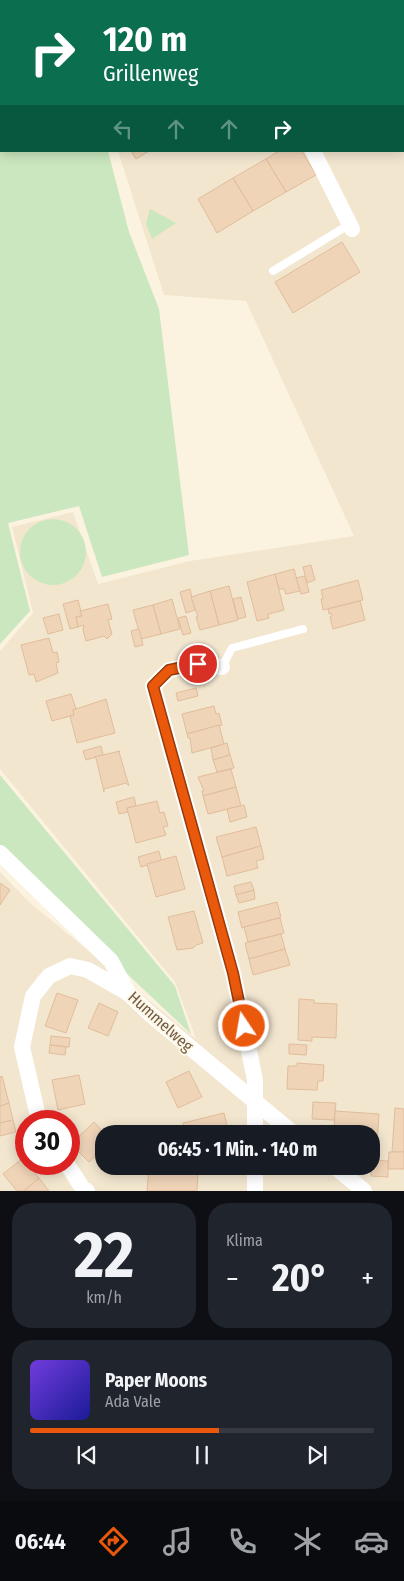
<!DOCTYPE html>
<html lang="de">
<head>
<meta charset="utf-8">
<style>
  body { margin:0; font-family:"Fira Sans Condensed",sans-serif; background:#20242c; color:#f1f3f6; height:100vh; display:flex; flex-direction:column; font-size:19px; white-space:nowrap }
  * { box-sizing:border-box; margin:0 }
  p { font-size:16px; color:#9ea1a6 }
  .icon { flex:none; width:28px; height:28px; fill:none; stroke:currentColor; stroke-width:2; stroke-linecap:round; stroke-linejoin:round }
  .map { position:relative; height:1191px; overflow:hidden }
  .sheet { display:flex; flex-direction:column; gap:12px; padding:12px; background:#0d0f14; flex:1 }
  .sheet>* { flex:none }
  .top-card { position:absolute; left:0px; top:0px; width:405px; height:152px; box-shadow:0 2px 12px #0003; background:#0b6e4f; color:#fff; overflow:hidden }
  .speed { position:absolute; left:15px; top:1110px; display:flex; gap:10px; font-size:25px; font-weight:700; text-align:center }
  .speed>* { display:grid; place-content:center; width:65px; height:65px; border-radius:50%; background:#171b24; box-shadow:0 2px 12px #0003; line-height:1 }
  .speed .limit { border:8px solid #d22; background:#fff; color:#111 }
  .pin { position:absolute; display:grid; place-items:center; width:42px; height:42px; color:#fff; margin:-21px; border:2px solid #fff; border-radius:50%; box-shadow:0 1px 5px #0007 }
  .me { position:absolute; width:55px; margin:-28px; rotate:348deg; stroke-linejoin:round; filter:drop-shadow(0 0 4px #0008) }
  .turn { display:flex; align-items:center; gap:18px; height:105px; padding:0 20px; font-size:22px }
  .turn .icon { width:65px; height:65px; stroke-width:2.5 }
  .turn b { display:block; font-size:35px; line-height:42px }
  .lanes { display:flex; align-items:center; height:48px; padding:0 20px; background:#0003; justify-content:center; gap:25px; direction:ltr }
  .lanes .off { opacity:.35 }
  .big { font-size:38px; font-weight:700; line-height:1.1 }
  .sheet .tile { flex:1; display:flex; flex-direction:column; justify-content:center; gap:8px; min-width:0; padding:0 18px; border-radius:20px; background:#20242c }
  .sheet .dial { align-items:center; gap:0 }
  .dial b { font-size:65px; line-height:1 }
  .song { display:flex; align-items:center; gap:15px }
  .cover { width:60px; height:60px; border-radius:8px; background:linear-gradient(135deg,hsl(260 70% 55%),hsl(240 70% 35%)) }
  .played { height:5px; border-radius:2px; background:linear-gradient(90deg,#ea580c 55%,#363941 55%) }
  .keys { display:flex; justify-content:space-around; direction:ltr }
  .heat { display:flex; justify-content:space-between; align-items:center; font-size:28px; direction:ltr }
  .sheet .tiles { flex:1; display:grid; gap:12px; grid-template-columns:1fr 1fr }
  .tile:last-child { grid-column:span 2 }
  .trip { position:absolute; left:95px; top:1125px; width:285px; height:50px; border-radius:20px; background:#171b24; box-shadow:0 2px 12px #0003; font-weight:700; line-height:50px; text-align:center }
  .tabs { display:flex; height:80px; justify-content:space-around; align-items:center; background:#090b0e; color:#9ea1a6 }
  .tabs .icon { width:35px; height:35px }
  .tabs .on { color:#ea580c }
  .tabs b { font-size:22px; color:#f1f3f6 }
  .map>svg:first-child { display:block }
  .residential { fill:#f2e6cf; fill-rule:evenodd }
  .green { fill:#cbe7bf }
  .building { fill:#efd4b8; stroke:#e1bd9a }
  .lines { fill:none; stroke-linecap:round; stroke-linejoin:round }
  .service { stroke:#fff; stroke-width:8 }
  .minor { stroke:#fff; stroke-width:16 }
  .route-casing { stroke:#983908; stroke-width:12 }
  .route { stroke:#ea580c; stroke-width:9 }
  .labels { text-anchor:middle; stroke-width:4; stroke-linejoin:round; paint-order:stroke }
  .street-label { font-size:16px; fill:#705b48; stroke:#fef7e5 }
</style>
</head>
<body>
<div class="map">
<svg width="404" height="1191" viewBox="0 0 404 1191">
  <rect width="100%" height="100%" fill="#fbf3e0"/>
  <path class="residential" d="M150,0H404V1191H0V872L29,902L196,1039L175,982L0,769V651L33,613L12,527L73,512L98,584L190,561L354,536L246,301L164,295L118,151H404V1ZM26,1121H69V1164H26ZM104,1134H371V1166H104Z"/>
  <g class="green">
    <polygon points="0,16 1,151 108,151 129,232 159,309 189,555 102,577 79,506 8,523 30,611 0,644"/>
    <polygon points="150,209 176,223 152,239 146,224"/>
    <circle cx="53" cy="552" r="33"/>
    <polygon points="0,775 175,986 191,1034 0,854"/>
  </g>
  <g class="building">
    <polygon points="131,151 149,151 136,159"/>
    <polygon points="279,151 302,151 316,175 286,192 266,159"/>
    <polygon points="266,159 286,192 253,211 233,178"/>
    <polygon points="233,178 253,211 217,233 198,199"/>
    <polygon points="342,242 360,272 293,313 275,282"/>
    <polygon points="311,565 315,580 307,583 303,567"/>
    <polygon points="294,569 300,591 286,594 284,589 279,589 275,574"/>
    <polygon points="275,574 284,610 268,614 269,618 257,621 247,582"/>
    <polygon points="305,576 309,592 301,594 296,578"/>
    <polygon points="358,580 363,600 323,610 321,599 323,599 321,590"/>
    <polygon points="229,586 238,620 219,625 210,591"/>
    <polygon points="190,589 195,610 186,613 180,592"/>
    <polygon points="210,591 219,625 200,630 196,617 198,617 191,597"/>
    <polygon points="241,597 246,617 238,619 233,599"/>
    <polygon points="172,599 180,629 161,634 153,605"/>
    <polygon points="78,600 82,616 76,617 78,627 70,629 63,604"/>
    <polygon points="360,601 365,620 333,629 330,617 332,616 331,613 329,614 328,609"/>
    <polygon points="108,604 112,619 108,620 112,634 107,639 104,636 86,641 83,630 84,625 78,627 76,617 82,616 80,611"/>
    <polygon points="153,605 161,634 141,639 133,610"/>
    <polygon points="59,614 63,630 48,634 43,618"/>
    <polygon points="186,616 191,633 183,635 178,618"/>
    <polygon points="139,629 143,645 135,647 131,631"/>
    <polygon points="49,638 53,653 57,652 59,662 56,663 58,673 36,682 34,674 29,675 21,645"/>
    <polygon points="196,688 198,696 178,701 176,693"/>
    <polygon points="71,694 76,709 73,710 74,715 52,721 46,701"/>
    <polygon points="106,699 115,733 77,743 70,716 74,715 73,710"/>
    <polygon points="214,706 216,714 219,713 222,725 187,734 182,714"/>
    <polygon points="219,725 224,744 192,753 190,738 188,738 187,734"/>
    <polygon points="227,743 230,755 213,760 211,748"/>
    <polygon points="101,746 103,755 86,760 83,751"/>
    <polygon points="120,751 119,752 129,786 126,783 104,789 104,792 96,758 94,757"/>
    <polygon points="230,755 234,768 217,772 213,760"/>
    <polygon points="231,769 236,787 203,796 202,791 204,791 198,777"/>
    <polygon points="236,787 241,806 208,814 203,796"/>
    <polygon points="134,797 136,806 127,808 128,812 119,814 116,802"/>
    <polygon points="157,801 160,813 164,812 168,826 163,827 166,835 136,843 127,808"/>
    <polygon points="244,805 247,817 230,822 227,809"/>
    <polygon points="256,827 261,846 222,857 216,837"/>
    <polygon points="261,846 264,859 256,861 258,868 227,876 222,857"/>
    <polygon points="159,851 161,860 141,867 138,857"/>
    <polygon points="176,856 185,889 156,897 147,864"/>
    <polygon points="251,882 254,890 236,895 234,886"/>
    <polygon points="0,883 10,890 0,905"/>
    <polygon points="254,890 255,899 239,903 236,895"/>
    <polygon points="277,902 281,917 242,928 238,912"/>
    <polygon points="194,911 203,943 196,945 193,948 177,950 168,917"/>
    <polygon points="280,918 284,933 248,942 244,927"/>
    <polygon points="281,934 285,949 249,959 245,943"/>
    <polygon points="285,949 290,965 253,975 249,959"/>
    <polygon points="57,993 78,1000 66,1033 45,1026"/>
    <polygon points="299,999 314,1000 314,1003 337,1004 336,1038 312,1037 312,1041 298,1040"/>
    <polygon points="99,1003 118,1012 108,1036 88,1028"/>
    <polygon points="51,1036 70,1038 69,1047 50,1045"/>
    <polygon points="289,1044 307,1045 306,1055 289,1054"/>
    <polygon points="50,1045 66,1047 65,1055 49,1053"/>
    <polygon points="297,1063 324,1065 323,1081 318,1081 317,1090 287,1089 288,1066 297,1066"/>
    <polygon points="189,1071 202,1097 178,1108 166,1082"/>
    <polygon points="79,1075 85,1104 58,1110 52,1080"/>
    <polygon points="2,1076 9,1103 0,1106 0,1077"/>
    <polygon points="313,1102 336,1103 334,1120 312,1119"/>
    <polygon points="9,1103 13,1120 0,1123 0,1106"/>
    <polygon points="395,1108 404,1109 404,1152 392,1152"/>
    <polygon points="335,1111 379,1114 377,1142 371,1142 371,1134 334,1134"/>
    <polygon points="224,1113 229,1134 186,1134 183,1123"/>
    <polygon points="13,1120 16,1132 0,1136 0,1123"/>
    <polygon points="94,1122 105,1134 104,1148 89,1162 71,1144"/>
    <polygon points="389,1152 404,1152 404,1169 388,1169"/>
    <polygon points="22,1159 39,1178 24,1191 17,1191 3,1174"/>
    <polygon points="372,1160 388,1161 388,1177 371,1176"/>
    <polygon points="149,1168 198,1171 197,1191 147,1191"/>
    <polygon points="39,1178 49,1191 24,1191"/>
  </g>
  <g class="lines">
    <g class="service">
      <polyline points="273,271 350,224"/>
      <polyline points="222,667 232,648 303,629"/>
    </g>
    <g class="minor">
      <polyline points="261,0 262,1"/>
      <polyline points="3,1 8,0"/>
      <polyline points="313,151 352,229"/>
      <polyline points="222,667 198,664 169,670 153,686 233,973 255,1080 255,1134"/>
      <polyline points="0,853 111,961 128,993 149,1013 294,1134"/>
      <polyline points="39,1121 22,1047 33,996 49,976 70,966 88,970 128,993"/>
      <polyline points="67,1164 83,1189 87,1191"/>
      <polyline points="334,1166 364,1191"/>
      <polyline points="255,1191 255,1166"/>
    </g>
  </g>
  <g class="lines">
    <defs>
      <polyline id="route" points="198,664 169,670 153,686 233,973 244,1026"/>
    </defs>
    <use href="#route" class="route-casing"/>
    <use href="#route" class="route"/>
  </g>
  <g class="labels">
    <g class="street-label">
      <text transform="translate(161 1021) rotate(42)" y="6">Hummelweg</text>
    </g>
  </g>
</svg>
<div class="speed"><div class="limit">30</div></div>
<div class="pin" style="left:198px;top:664px;background:#d93025"><svg class="icon" aria-label="arrive" viewBox="0 0 24 24"><path d="M6 21V4h12l-3 4 3 4H6"/></svg></div>
<svg class="me" style="left:244px;top:1026px" viewBox="-20 -20 40 40"><circle r="17" fill="#ea580c" stroke="#fff" stroke-width="3"/><path d="M0-11L8 9 0 5-8 9z" fill="#fff"/></svg>
<div class="trip">06:45 · 1 Min. · 140 m</div>
<div class="top-card">
<div class="turn"><svg class="icon" aria-label="right" viewBox="0 0 24 24"><path d="M7 20v-9h11M14 6l5 5-5 5"/></svg><div><b>120 m</b>Grillenweg</div></div>
<div class="lanes"><svg class="icon off" aria-label="left" viewBox="0 0 24 24"><path d="M17 20v-9H6M10 6l-5 5 5 5"/></svg><svg class="icon off" aria-label="ahead" viewBox="0 0 24 24"><path d="M12 20V5M6 11l6-6 6 6"/></svg><svg class="icon off" aria-label="ahead" viewBox="0 0 24 24"><path d="M12 20V5M6 11l6-6 6 6"/></svg><svg class="icon" aria-label="right" viewBox="0 0 24 24"><path d="M7 20v-9h11M14 6l5 5-5 5"/></svg></div>
</div>
</div>
<section class="sheet">
<div class="tiles">
<div class="tile dial"><b>22</b><p>km/h</p></div>
<div class="tile"><p>Klima</p>
<div class="heat"><a>−</a><b class="big">20°</b><a>+</a></div>
</div>
<div class="tile">
<div class="song"><i class="cover"></i><div><b>Paper Moons</b><p>Ada Vale</p></div></div>
<div class="played"></div>
<div class="keys"><svg class="icon" aria-label="previous" viewBox="0 0 24 24"><path d="M18 5L8 12l10 7zM5 5v14"/></svg><svg class="icon" aria-label="pause" viewBox="0 0 24 24"><path d="M8 5v14M16 5v14"/></svg><svg class="icon" aria-label="next" viewBox="0 0 24 24"><path d="M6 5l10 7-10 7zM19 5v14"/></svg></div>
</div>
</div>
</section>
<nav class="tabs">
<b>06:44</b>
<svg class="icon on" aria-label="directions" viewBox="0 0 24 24"><path d="M12 3l9 9-9 9-9-9zM9 14v-3h6M13 9l2 2-2 2"/></svg>
<svg class="icon" aria-label="music" viewBox="0 0 24 24"><path d="M9 18V5l10-2v13"/><circle cx="6" cy="18" r="3"/><circle cx="16" cy="16" r="3"/></svg>
<svg class="icon" aria-label="phone" viewBox="0 0 24 24"><path d="M5 4h4l2 5-3 2q2 4 5 5l2-3 5 2v4C11 20 4 13 5 4z"/></svg>
<svg class="icon" aria-label="climate" viewBox="0 0 24 24"><path d="M12 3v18M4 7l16 10M4 17L20 7"/></svg>
<svg class="icon" aria-label="car" viewBox="0 0 24 24"><path d="M5 17H2v-5l4-1 3-4h7l3 4 3 1v5h-3M9 17h6M6 11h13"/><circle cx="7" cy="17" r="2"/><circle cx="17" cy="17" r="2"/></svg>
</nav>
</body>
</html>
